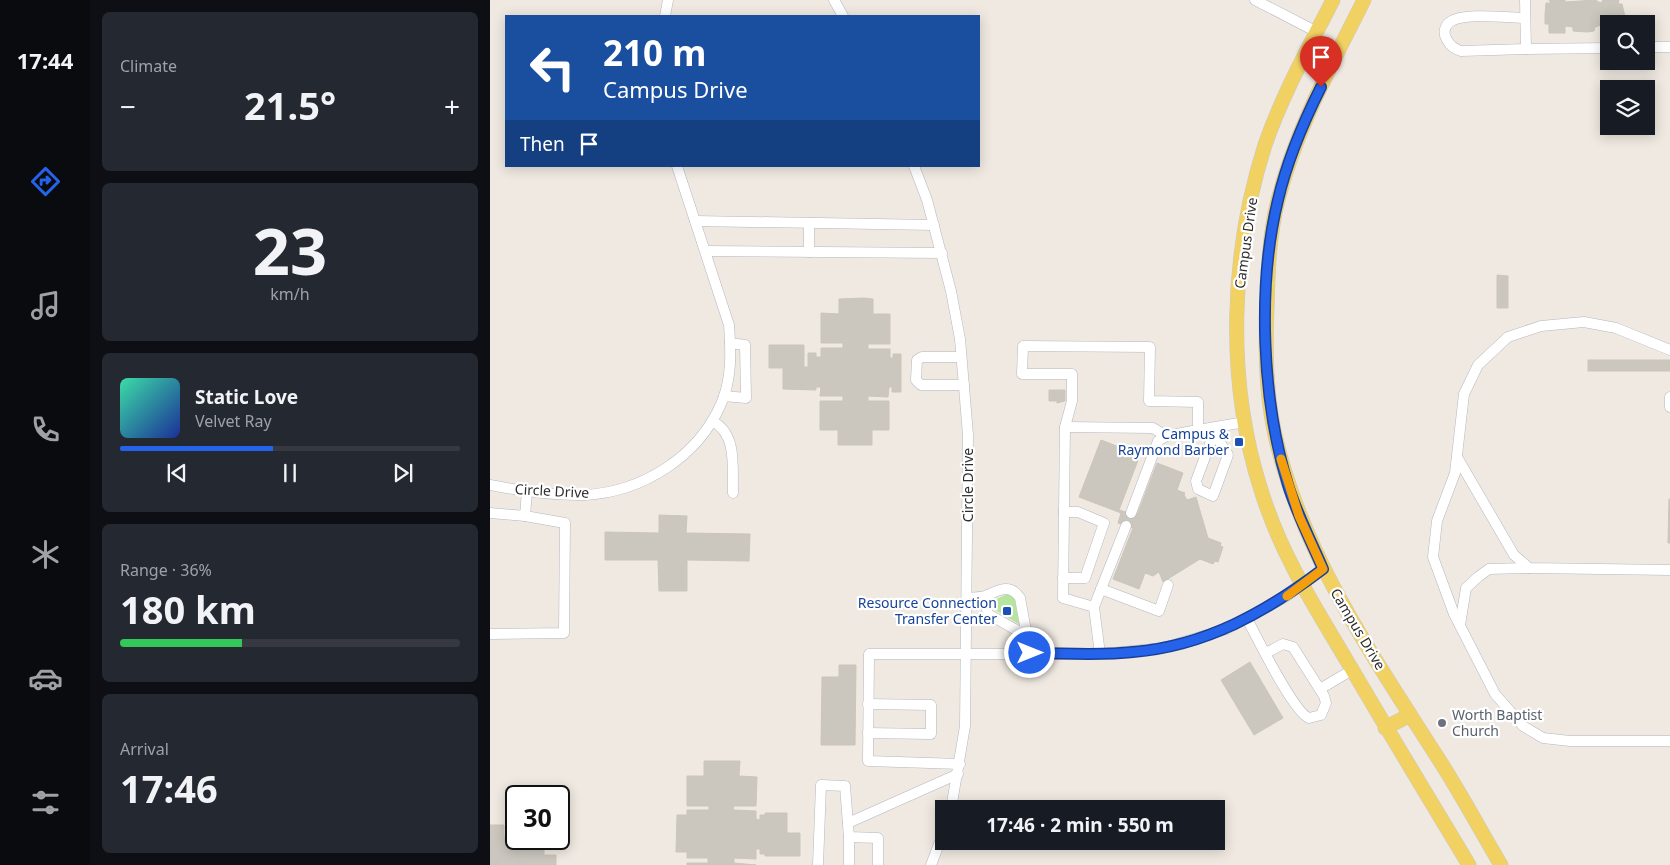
<!DOCTYPE html>
<html lang="en">
<head>
<meta charset="utf-8">
<style>
  body { margin:0; font-family:"Noto Sans",sans-serif; background:#242831; color:#f1f3f6; height:100vh; display:flex; flex-direction:column; font-size:19px; white-space:nowrap }
  * { box-sizing:border-box; margin:0 }
  p { font-size:16px; color:#9ea1a6 }
  .icon { flex:none; width:28px; height:28px; fill:none; stroke:currentColor; stroke-width:2; stroke-linecap:round; stroke-linejoin:round }
  .map { position:relative; flex:1; overflow:hidden }
  .panel { display:flex; flex-direction:column; gap:12px; padding:12px; background:#0d0f14; width:400px }
  .panel>* { flex:none }
  .top-card { position:absolute; left:15px; top:15px; width:475px; height:152px; border-radius:0px; box-shadow:0 2px 12px #0003; background:#1a4fa0; color:#fff; overflow:hidden }
  .buttons { position:absolute; left:1110px; top:15px; display:grid; gap:10px }
  .buttons a { display:grid; place-items:center; width:55px; height:55px; border-radius:0px; background:#171b24; box-shadow:0 2px 12px #0003; font-size:25px }
  .speed { position:absolute; left:15px; top:785px; display:flex; gap:10px; font-size:25px; font-weight:700; text-align:center }
  .speed>* { display:grid; place-content:center; width:65px; height:65px; border-radius:50%; background:#171b24; box-shadow:0 2px 12px #0003; line-height:1 }
  .speed .limit { border:2px solid #111; border-radius:8px; background:#fff; color:#111 }
  .pin { position:absolute; display:grid; place-items:center; width:42px; height:42px; color:#fff; margin:-51px -21px; border-radius:50% 50% 50% 0; rotate:-45deg; box-shadow:0 0 5px #0007 }
  .pin .icon { rotate:45deg }
  .me { position:absolute; width:55px; margin:-28px; rotate:90deg; stroke-linejoin:round; filter:drop-shadow(0 0 4px #0008) }
  .turn { display:flex; align-items:center; gap:18px; height:105px; padding:0 15px; font-size:22px }
  .turn .icon { width:65px; height:65px; stroke-width:2.5 }
  .turn b { display:block; font-size:35px; line-height:42px }
  .then { display:flex; align-items:center; height:48px; padding:0 15px; background:#0003; gap:10px; font-size:19px }
  .big { font-size:38px; font-weight:700; line-height:1.1 }
  .panel .widget { flex:1; display:flex; flex-direction:column; justify-content:center; gap:8px; min-width:0; padding:0 18px; border-radius:8px; background:#242831 }
  .panel .dial { align-items:center; gap:0 }
  .dial b { font-size:65px; line-height:1 }
  .song { display:flex; align-items:center; gap:15px }
  .cover { width:60px; height:60px; border-radius:8px; background:linear-gradient(135deg,hsl(160 70% 55%),hsl(230 70% 35%)) }
  .played { height:5px; border-radius:2px; background:linear-gradient(90deg,#2563eb 45%,#363941 45%) }
  .keys { display:flex; justify-content:space-around; direction:ltr }
  .heat { display:flex; justify-content:space-between; align-items:center; font-size:28px; direction:ltr }
  .charge { height:8px; border-radius:4px; background:linear-gradient(90deg,#34c759 36%,#363941 0) }
  .trip { position:absolute; left:445px; top:800px; width:290px; height:50px; border-radius:0px; background:#171b24; box-shadow:0 2px 12px #0003; font-weight:700; line-height:50px; text-align:center }
  main { display:flex; flex:1; min-height:0 }
  .tab-bar { display:flex; flex-direction:column; width:90px; justify-content:space-around; align-items:center; background:#090b0e; color:#9ea1a6 }
  .tab-bar .icon { width:35px; height:35px }
  .tab-bar .on { color:#2563eb }
  .tab-bar b { font-size:22px; color:#f1f3f6 }
  .map>svg:first-child { display:block }
  .green { fill:#b6e59e }
  .building { fill:#cbc7bf; stroke:#cbc5ba }
  .lines { fill:none; stroke-linecap:round; stroke-linejoin:round }
  .minor-casing { stroke:#b4b7c1; stroke-width:11 }
  .major-casing { stroke:#c9c9c9; stroke-width:15 }
  .minor { stroke:#fff; stroke-width:10 }
  .major { stroke:#f2d163; stroke-width:14 }
  .route-casing { stroke:#184099; stroke-width:12 }
  .route { stroke:#2563eb; stroke-width:9 }
  .slow { stroke:#f59e0b; stroke-width:9 }
  .transit-dot { fill:#1a4fb4; stroke:#fff; stroke-width:2 }
  .worship-dot { fill:#6b7280; stroke:#fff; stroke-width:2 }
  .labels { text-anchor:middle; stroke-width:4.5; stroke-linejoin:round; paint-order:stroke }
  .street-label { font-size:14px; fill:#2e2e2e; stroke:#fff }
  .transit-label { font-size:14px; fill:#164399; stroke:#fff; text-anchor:end }
  .worship-label { font-size:14px; fill:#5b616d; stroke:#fff; text-anchor:start }
</style>
</head>
<body>
<main>
<nav class="tab-bar">
<b>17:44</b>
<svg class="icon on" aria-label="directions" viewBox="0 0 24 24"><path d="M12 3l9 9-9 9-9-9zM9 14v-3h6M13 9l2 2-2 2"/></svg>
<svg class="icon" aria-label="music" viewBox="0 0 24 24"><path d="M9 18V5l10-2v13"/><circle cx="6" cy="18" r="3"/><circle cx="16" cy="16" r="3"/></svg>
<svg class="icon" aria-label="phone" viewBox="0 0 24 24"><path d="M5 4h4l2 5-3 2q2 4 5 5l2-3 5 2v4C11 20 4 13 5 4z"/></svg>
<svg class="icon" aria-label="climate" viewBox="0 0 24 24"><path d="M12 3v18M4 7l16 10M4 17L20 7"/></svg>
<svg class="icon" aria-label="car" viewBox="0 0 24 24"><path d="M5 17H2v-5l4-1 3-4h7l3 4 3 1v5h-3M9 17h6M6 11h13"/><circle cx="7" cy="17" r="2"/><circle cx="17" cy="17" r="2"/></svg>
<svg class="icon" aria-label="filters" viewBox="0 0 24 24"><path d="M4 7h16M4 17h16"/><circle cx="9" cy="7" r="2"/><circle cx="15" cy="17" r="2"/></svg>
</nav>
<section class="panel">
<div class="widget"><p>Climate</p>
<div class="heat"><a>−</a><b class="big">21.5°</b><a>+</a></div>
</div>
<div class="widget dial"><b>23</b><p>km/h</p></div>
<div class="widget">
<div class="song"><i class="cover"></i><div><b>Static Love</b><p>Velvet Ray</p></div></div>
<div class="played"></div>
<div class="keys"><svg class="icon" aria-label="previous" viewBox="0 0 24 24"><path d="M18 5L8 12l10 7zM5 5v14"/></svg><svg class="icon" aria-label="pause" viewBox="0 0 24 24"><path d="M8 5v14M16 5v14"/></svg><svg class="icon" aria-label="next" viewBox="0 0 24 24"><path d="M6 5l10 7-10 7zM19 5v14"/></svg></div>
</div>
<div class="widget"><p>Range · 36%</p><b class="big">180 km</b><div class="charge"></div></div>
<div class="widget"><p>Arrival</p><b class="big">17:46</b></div>
</section>
<div class="map">
<svg width="1180" height="865" viewBox="0 0 1180 865">
  <rect width="100%" height="100%" fill="#efe9e1"/>
  <polygon class="green" points="515,595 521,595 525,600 529,624 502,608 503,601"/>
  <g class="building">
    <polygon points="1059,0 1075,0 1075,2 1105,0 1111,3 1113,0 1129,0 1128,4 1132,4 1135,17 1132,17 1132,24 1119,24 1119,33 1112,33 1111,25 1105,27 1104,31 1097,32 1083,31 1083,27 1075,26 1075,33 1059,33 1059,24 1055,24 1055,15 1056,3 1061,3"/>
    <polygon points="1007,275 1018,276 1018,308 1007,308"/>
    <polygon points="374,298 383,299 383,314 400,314 400,344 378,344 378,349 400,349 400,358 403,358 403,354 411,354 411,392 402,392 402,387 399,387 398,397 378,396 378,401 399,401 399,430 382,430 382,445 348,445 348,430 330,430 330,401 353,401 353,396 330,396 331,387 326,387 326,390 293,389 293,368 279,368 279,345 314,345 314,367 318,367 318,353 326,353 326,357 331,357 331,348 353,348 353,343 331,343 331,313 349,314 349,299"/>
    <rect x="1098" y="360" width="82" height="11"/>
    <polygon points="559,390 575,390 575,401 567,403 567,401 559,401"/>
    <polygon points="611,440 650,455 629,510 647,515 667,463 693,473 687,490 695,493 694,495 697,500 706,497 718,538 731,543 730,546 733,547 728,562 725,561 723,564 710,559 673,582 669,572 663,576 655,573 649,589 623,579 643,528 628,523 631,513 589,497"/>
    <polygon points="1179,499 1180,499 1180,543 1178,543"/>
    <polygon points="169,515 197,516 196,533 260,534 259,561 197,560 197,591 169,591 168,560 115,560 115,532 169,533"/>
    <polygon points="760,662 793,718 764,735 731,680"/>
    <polygon points="349,665 366,665 365,745 331,745 332,677 349,677"/>
    <polygon points="214,761 250,761 249,776 267,777 266,806 244,806 243,810 266,811 266,819 270,820 270,815 275,815 275,813 297,813 297,833 310,833 310,856 275,856 275,854 270,854 270,849 266,849 266,859 244,858 244,863 266,865 197,865 197,863 218,863 218,858 197,858 197,852 186,852 187,815 197,815 197,810 219,810 219,806 197,806 197,776 214,776"/>
    <polygon points="0,825 14,825 14,837 54,839 54,855 66,855 66,865 0,865"/>
  </g>
  <g class="lines">
    <defs>
      <g id="minor">
        <polyline points="344,0 353,16"/>
        <polyline points="765,0 827,32"/>
        <polyline points="1035,0 1036,49 1119,48"/>
        <polyline points="175,16 178,0"/>
        <path d="M1035,18C1019,18 973,12 960,22C947,32 960,48 971,51L1036,49"/>
        <polyline points="1156,47 1180,47"/>
        <polyline points="424,166 437,200 461,291 470,339 478,435 475,726 461,809"/>
        <polyline points="205,221 444,225"/>
        <polyline points="216,251 452,253"/>
        <polyline points="319,252 319,223"/>
        <polyline points="1180,350 1126,328 1094,322 1051,326 1018,337 988,365 974,394 965,473 947,521 943,557 964,614 1005,694 1033,726 1053,738 1080,741 1180,741"/>
        <polyline points="471,357 432,357 427,360 426,380 431,385 474,385"/>
        <polyline points="234,396 256,398 255,345 240,343"/>
        <polyline points="1180,397 1180,407"/>
        <path d="M222,421C248,434 242,468 243,493"/>
        <polyline points="575,427 663,428 676,436 708,430"/>
        <polyline points="723,428 724,433 706,481 708,489 723,496 738,455 724,433"/>
        <polyline points="967,457 1024,555 1039,568 1180,570"/>
        <path d="M0,485C31,491 63,496 95,495C152,492 208,457 231,404C242,379 241,352 239,325L187,166"/>
        <polyline points="0,513 35,516 37,491"/>
        <polyline points="641,513 668,441 676,436"/>
        <polyline points="573,578 595,578 614,523 588,512 574,512"/>
        <polyline points="611,589 636,526"/>
        <polyline points="497,595 495,601 498,614 537,636"/>
        <path d="M477,598C483,597 492,598 498,595C510,589 521,584 530,598L540,653"/>
        <polyline points="604,607 573,598 575,427 582,401 582,374 532,374 533,346 660,347 659,401 708,402 708,430 755,422"/>
        <path d="M757,619C767,637 803,712 819,718L831,715L836,703L834,696L803,647L793,644L776,653"/>
        <polyline points="970,625 976,588 988,577 999,569 1039,568"/>
        <polyline points="0,634 74,633 75,523 35,516"/>
        <polyline points="610,654 604,607 611,589 669,611 678,585"/>
        <polyline points="830,689 862,670"/>
        <polyline points="378,733 441,734 441,705 378,704"/>
        <polyline points="470,764 378,761 379,654 610,654 673,648 737,629 797,596 833,569"/>
        <polyline points="358,823 468,774"/>
        <polyline points="359,837 359,865"/>
        <polyline points="328,865 331,785 355,786 359,837 388,838 388,865"/>
        <polyline points="441,865 454,831"/>
      </g>
      <g id="major">
        <path d="M843,0C819,47 792,95 775,145C740,254 736,381 771,490C792,558 827,610 863,671C901,736 940,800 979,865"/>
        <path d="M874,0C842,64 806,129 788,200C779,235 778,271 777,308C775,349 776,394 785,435C812,554 881,653 946,755C969,790 989,828 1011,865"/>
        <polyline points="895,728 920,715"/>
      </g>
    </defs>
    <use href="#minor" class="minor-casing"/>
    <use href="#major" class="major-casing"/>
    <use href="#minor" class="minor"/>
    <use href="#major" class="major"/>
  </g>
  <g class="lines">
    <defs>
      <path id="route" d="M540,653C574,653 609,656 643,652C716,646 776,612 833,569C821,541 807,514 798,485C772,401 767,286 788,200C797,161 813,123 831,87"/>
    </defs>
    <use href="#route" class="route-casing"/>
    <use href="#route" class="route"/>
    <polyline class="slow" points="791,459 809,516 833,569 797,596"/>
  </g>
  <g class="transit-dot">
    <rect x="744" y="437" width="10" height="10" rx="2.5"/>
    <rect x="512" y="606" width="10" height="10" rx="2.5"/>
  </g>
  <circle class="worship-dot" cx="952" cy="723" r="5"/>
  <g class="labels">
    <g class="street-label">
      <text transform="translate(756 243) rotate(-82)" y="5">Campus Drive</text>
      <text transform="translate(478 485) rotate(-90)" y="5">Circle Drive</text>
      <text transform="translate(62 491) rotate(3)" y="5">Circle Drive</text>
      <text transform="translate(868 629) rotate(59)" y="5">Campus Drive</text>
    </g>
    <g class="transit-label">
      <text x="739" y="439">Campus &amp;<tspan x="739" dy="16">Raymond Barber</tspan></text>
      <text x="507" y="608">Resource Connection<tspan x="507" dy="16">Transfer Center</tspan></text>
    </g>
    <g class="worship-label">
      <text x="962" y="720">Worth Baptist<tspan x="962" dy="16">Church</tspan></text>
    </g>
  </g>
</svg>
<div class="buttons">
<a><svg class="icon" aria-label="search" viewBox="0 0 24 24"><circle cx="10" cy="10" r="6"/><path d="M15 15l6 6"/></svg></a>
<a><svg class="icon" aria-label="layers" viewBox="0 0 24 24"><path d="M12 4l9 5-9 5-9-5zM3 14l9 5 9-5"/></svg></a>
</div>
<div class="speed"><div class="limit">30</div></div>
<div class="pin" style="left:831px;top:87px;background:#d93025"><svg class="icon" aria-label="arrive" viewBox="0 0 24 24"><path d="M6 21V4h12l-3 4 3 4H6"/></svg></div>
<svg class="me" style="left:540px;top:653px" viewBox="-20 -20 40 40"><circle r="17" fill="#2563eb" stroke="#fff" stroke-width="3"/><path d="M0-11L8 9 0 5-8 9z" fill="#fff"/></svg>
<div class="trip">17:46 · 2 min · 550 m</div>
<div class="top-card">
<div class="turn"><svg class="icon" aria-label="left" viewBox="0 0 24 24"><path d="M17 20v-9H6M10 6l-5 5 5 5"/></svg><div><b>210 m</b>Campus Drive</div></div>
<div class="then">Then<svg class="icon" aria-label="arrive" viewBox="0 0 24 24"><path d="M6 21V4h12l-3 4 3 4H6"/></svg></div>
</div>
</div>
</main>
</body>
</html>
